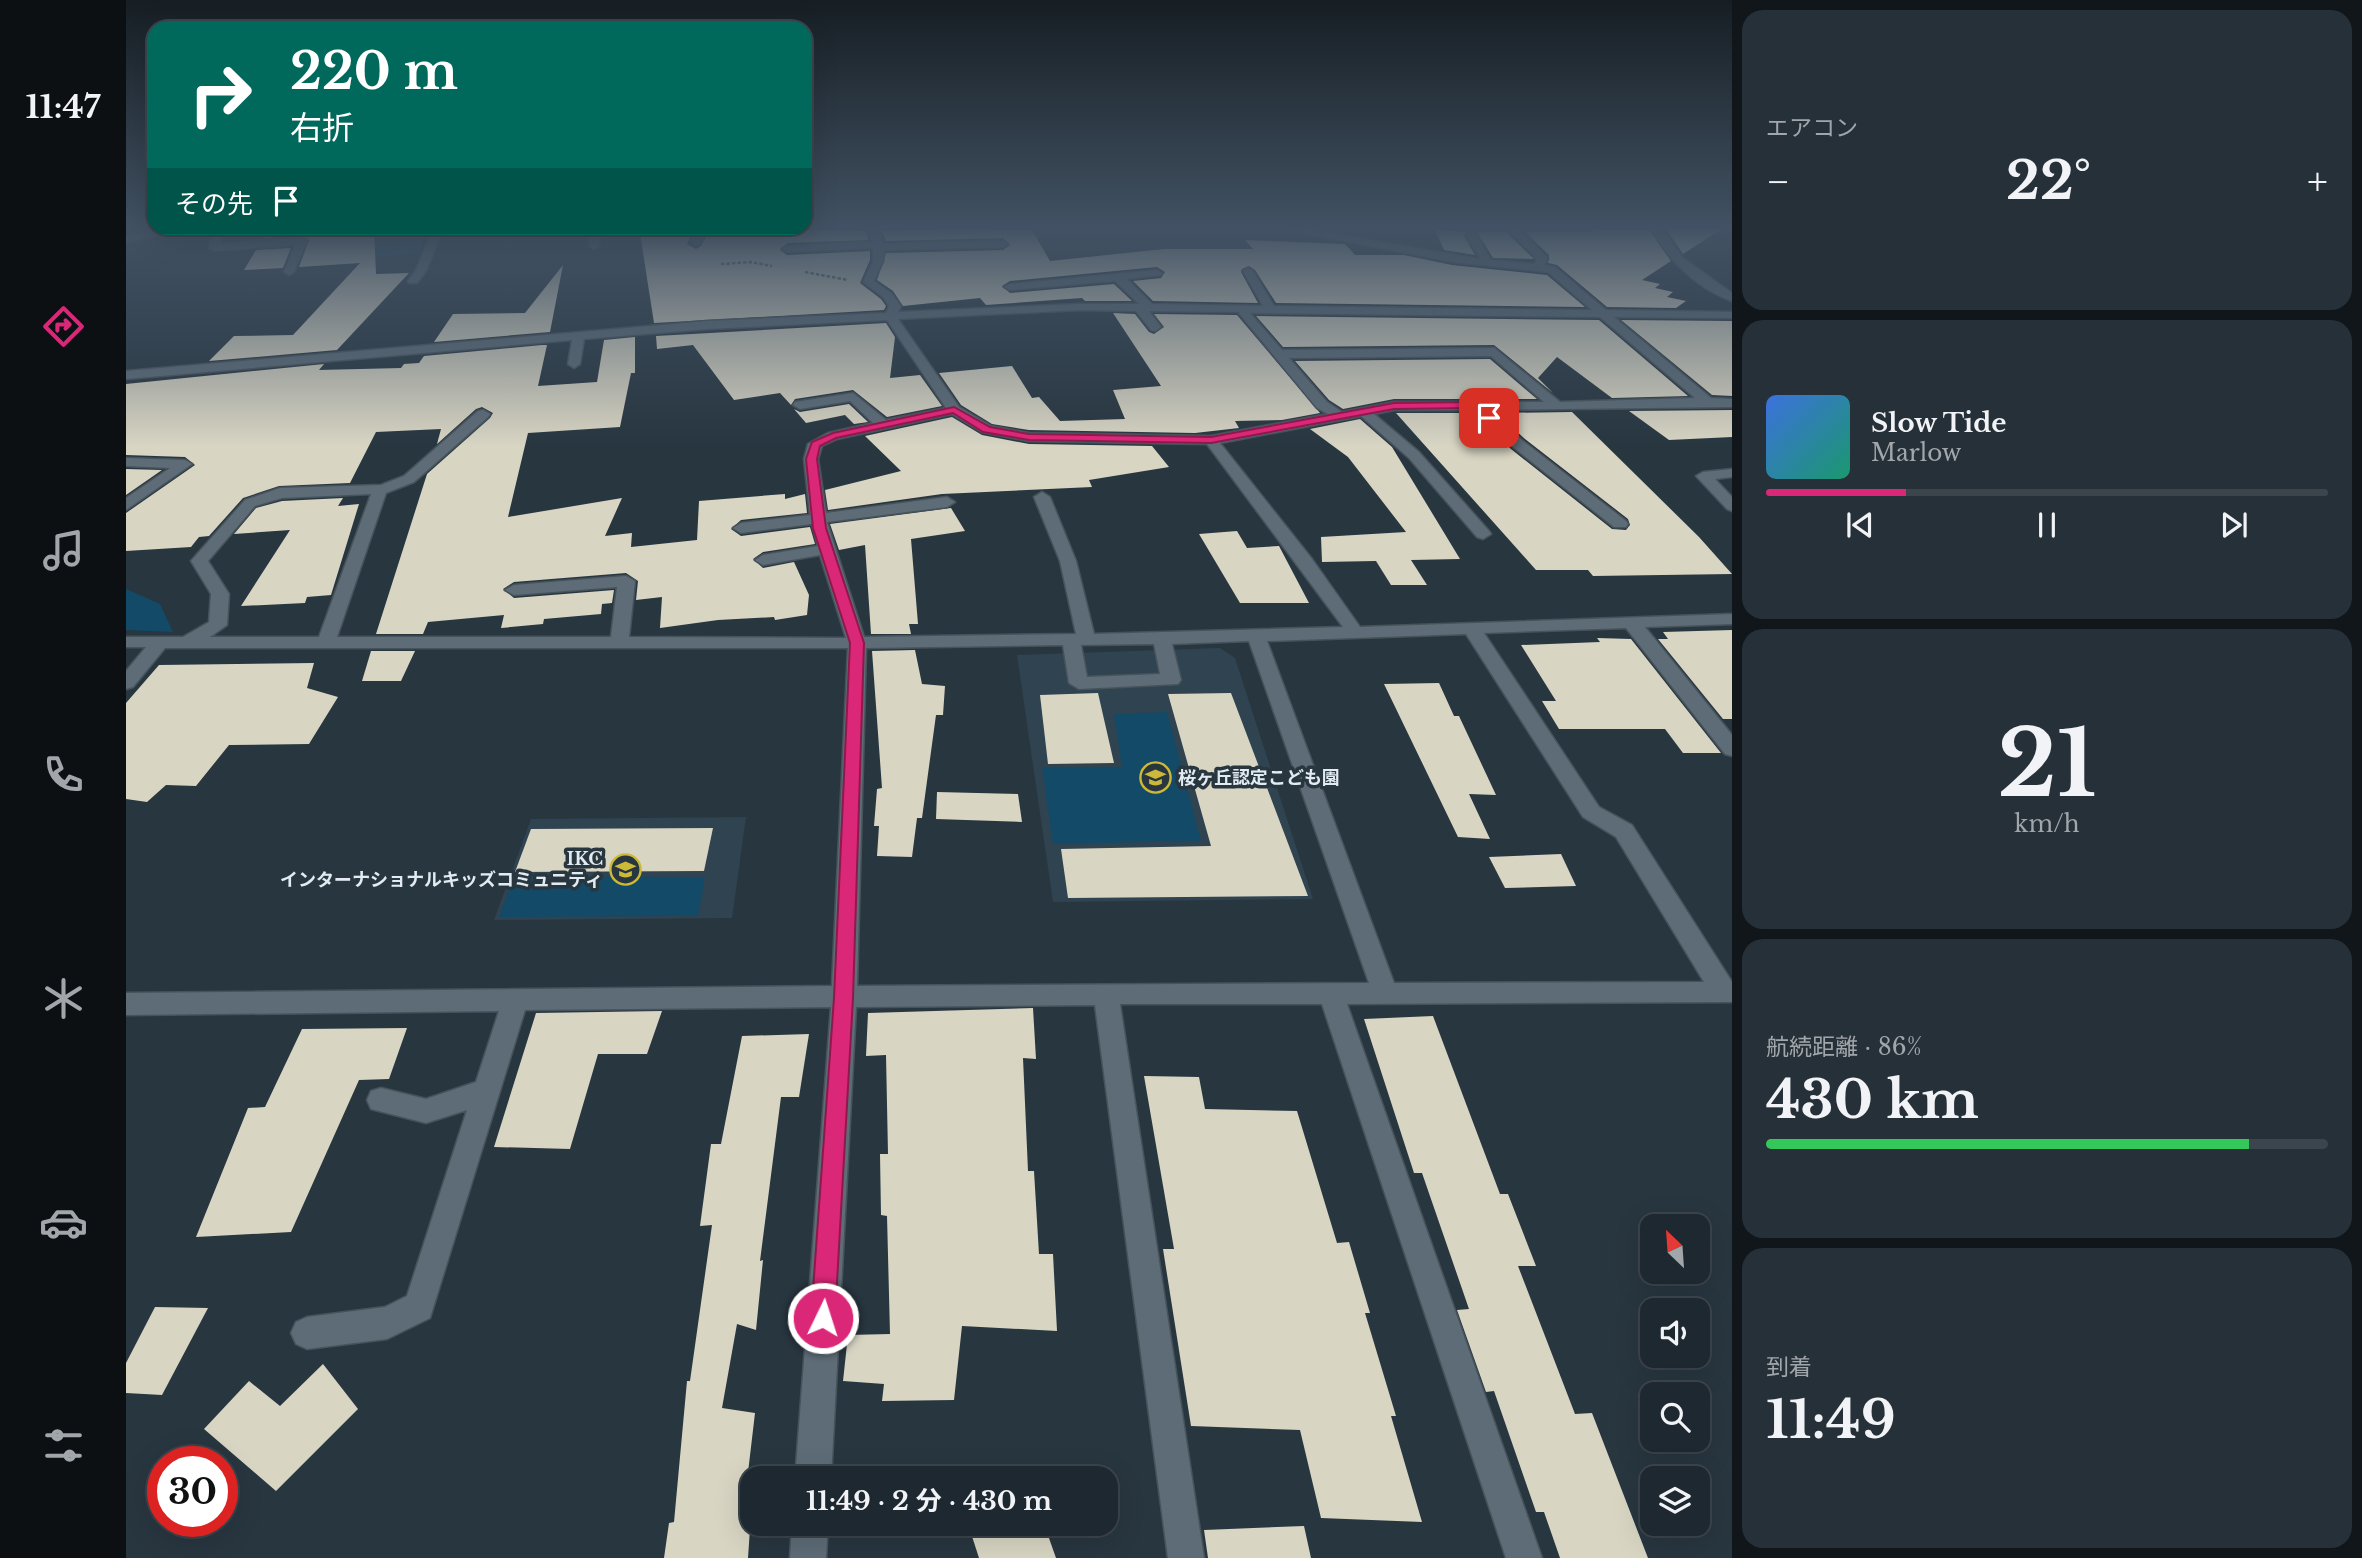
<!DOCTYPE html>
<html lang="ja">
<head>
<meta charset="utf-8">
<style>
  body { margin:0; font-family:"Libre Baskerville","Noto Sans JP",serif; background:#263038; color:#f1f3f6; height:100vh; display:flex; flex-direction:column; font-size:26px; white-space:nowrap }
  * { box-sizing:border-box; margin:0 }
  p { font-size:23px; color:#a1a6ab }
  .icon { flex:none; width:38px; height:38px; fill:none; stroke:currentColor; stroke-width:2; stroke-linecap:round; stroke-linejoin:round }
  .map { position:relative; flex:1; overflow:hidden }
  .sheet { display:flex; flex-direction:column; gap:10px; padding:10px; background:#10161a; width:630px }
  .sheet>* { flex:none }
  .hud { position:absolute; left:21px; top:21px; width:665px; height:214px; border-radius:21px; box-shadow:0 7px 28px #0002,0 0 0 2px #3c444c; background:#00695c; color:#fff; overflow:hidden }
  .needle { width:46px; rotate:335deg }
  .fabs { position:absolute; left:1514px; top:1214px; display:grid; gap:14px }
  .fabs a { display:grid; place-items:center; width:70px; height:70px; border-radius:14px; background:#1e2830; box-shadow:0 7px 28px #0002,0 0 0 2px #3c444c; font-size:35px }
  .speed { position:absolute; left:21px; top:1446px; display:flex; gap:14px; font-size:35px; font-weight:700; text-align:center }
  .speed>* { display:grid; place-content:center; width:91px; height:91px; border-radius:50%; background:#1e2830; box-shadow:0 7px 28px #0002,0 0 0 2px #3c444c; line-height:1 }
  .speed .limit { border:10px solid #d22; background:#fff; color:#111 }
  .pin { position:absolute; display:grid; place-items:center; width:60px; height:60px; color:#fff; margin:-30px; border-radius:14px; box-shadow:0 4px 10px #0006 }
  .me { position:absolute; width:77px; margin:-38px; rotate:4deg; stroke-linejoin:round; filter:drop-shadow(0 0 5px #0008) }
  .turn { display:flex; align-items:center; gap:24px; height:147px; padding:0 28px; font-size:32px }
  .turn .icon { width:91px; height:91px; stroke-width:2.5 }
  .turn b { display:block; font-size:49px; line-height:60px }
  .then { display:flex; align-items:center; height:66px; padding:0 28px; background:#0003; gap:14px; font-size:26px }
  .big { font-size:52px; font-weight:700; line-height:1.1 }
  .sheet .tile { flex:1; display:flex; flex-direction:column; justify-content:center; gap:10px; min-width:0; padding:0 24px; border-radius:21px; background:#263038 }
  .sheet .dial { align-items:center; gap:0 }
  .dial b { font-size:91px; line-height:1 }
  .song { display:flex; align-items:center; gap:21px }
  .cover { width:84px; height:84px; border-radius:10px; background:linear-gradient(135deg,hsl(220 70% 55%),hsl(160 70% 35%)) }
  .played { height:7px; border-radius:4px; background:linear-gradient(90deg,#db2777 25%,#3c444c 25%) }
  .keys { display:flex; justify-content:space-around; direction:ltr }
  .heat { display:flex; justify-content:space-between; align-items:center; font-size:38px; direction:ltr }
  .charge { height:10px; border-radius:5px; background:linear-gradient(90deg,#34c759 86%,#3c444c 0) }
  .trip { position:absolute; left:614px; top:1466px; width:378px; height:70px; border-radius:21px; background:#1e2830; box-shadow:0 7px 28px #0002,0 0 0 2px #3c444c; font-weight:700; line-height:70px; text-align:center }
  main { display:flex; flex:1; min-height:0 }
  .tabs { display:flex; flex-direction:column; width:126px; justify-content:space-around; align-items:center; background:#0c1013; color:#a1a6ab }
  .tabs .icon { width:49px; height:49px }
  .tabs .on { color:#db2777 }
  .tabs b { font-size:32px; color:#f1f3f6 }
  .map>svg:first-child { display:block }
  .built { fill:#304350 }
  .green { fill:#134a68 }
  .building { fill:#d8d5c3 }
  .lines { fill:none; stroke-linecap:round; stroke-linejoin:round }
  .minor-casing { stroke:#47535b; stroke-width:3 }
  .path { stroke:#647179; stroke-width:2.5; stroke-dasharray:3.5 2; stroke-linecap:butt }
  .minor { fill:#5d6c77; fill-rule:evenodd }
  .route { fill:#db2777; stroke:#8e194d; stroke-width:2 }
  .labels { text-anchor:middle; stroke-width:7; stroke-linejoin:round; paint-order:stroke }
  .poi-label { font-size:18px; font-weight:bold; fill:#e2ebf1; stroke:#283640; text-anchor:start }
</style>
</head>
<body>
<main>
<nav class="tabs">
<b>11:47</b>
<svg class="icon on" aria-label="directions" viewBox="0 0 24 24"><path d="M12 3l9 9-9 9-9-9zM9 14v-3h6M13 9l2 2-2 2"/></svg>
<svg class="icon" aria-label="music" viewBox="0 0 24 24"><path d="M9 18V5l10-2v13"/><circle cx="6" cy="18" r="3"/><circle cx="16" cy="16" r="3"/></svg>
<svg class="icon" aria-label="phone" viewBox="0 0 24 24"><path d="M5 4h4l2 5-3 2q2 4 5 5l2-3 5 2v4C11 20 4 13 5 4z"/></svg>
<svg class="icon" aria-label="climate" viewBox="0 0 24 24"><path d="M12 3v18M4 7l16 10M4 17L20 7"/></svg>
<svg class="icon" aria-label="car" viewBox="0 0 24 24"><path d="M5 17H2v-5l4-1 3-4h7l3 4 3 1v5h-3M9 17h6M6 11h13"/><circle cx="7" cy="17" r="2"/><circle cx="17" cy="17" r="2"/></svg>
<svg class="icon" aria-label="filters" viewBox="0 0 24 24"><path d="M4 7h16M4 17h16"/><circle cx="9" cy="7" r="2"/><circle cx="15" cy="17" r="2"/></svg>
</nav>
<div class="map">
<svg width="1606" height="1558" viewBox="0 0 1606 1558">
  <rect width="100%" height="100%" fill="#283640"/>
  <g class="built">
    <polygon points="1094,648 1109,658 1187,899 927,902 891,655"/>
    <polygon points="620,817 606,918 368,920 405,819"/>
  </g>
  <g class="green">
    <polygon points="226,229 303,229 293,253 217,259"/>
    <polygon points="0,589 34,604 47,632 0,630"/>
    <polygon points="1041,712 1075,841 927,844 916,768 996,767 988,714"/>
    <polygon points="389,876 579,877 572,916 373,917"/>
  </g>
  <g class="building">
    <polygon points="144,229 248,229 250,274 283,273 211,350 83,361 108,336 167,335 234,263 173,267 183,240 176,235 138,238"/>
    <polygon points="592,229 740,231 742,240 661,243 654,250 661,255 744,251 744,260 734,283 755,299 760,306 758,310 528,323 514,233 566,233 561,244 570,249 575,246 582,233 589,233"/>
    <polygon points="823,229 906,230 924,261 1038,249 1127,249 1119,240 1219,244 1229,255 1278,255 1326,265 1421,275 1459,307 1150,303 1129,270 1123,266 1116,269 1115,272 1132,303 1027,301 1007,281 1035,278 1039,272 1031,267 884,281 876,286 884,293 988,284 1006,301 959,301 956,298 860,305 854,298 777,306 767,291 751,280 760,253 877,250 884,245 877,238 760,241 756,231"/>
    <polygon points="1540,229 1596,229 1557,254"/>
    <polygon points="1309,230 1340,232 1338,236 1349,255 1318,250"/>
    <polygon points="1465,230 1524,230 1545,261 1516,280 1534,284 1529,288 1547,292 1541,297 1560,301 1550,308 1481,307 1431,265 1422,263 1423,255 1399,232 1468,232"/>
    <polygon points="1351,232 1380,232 1408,259 1367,258"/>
    <polygon points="165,248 157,268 118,270 130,250"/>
    <polygon points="437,265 424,332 308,342 327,314 399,313"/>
    <polygon points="987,313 1009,314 1023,332 1028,334 1038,327 1028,314 1111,315 1194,413 1156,420 1109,421 1113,428 1069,433 903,430 866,424 835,405 813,373 886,366 906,398 913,397 934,421 999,419 987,390 1035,386"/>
    <polygon points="1130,316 1473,320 1562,396 1486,398 1431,357 1412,378 1427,393 1368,345 1157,347"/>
    <polygon points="1495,320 1606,321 1606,396 1586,395"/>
    <polygon points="760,323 769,337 764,378 794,375 816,406 761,417 727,390 669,399 665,405 654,393 608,400 567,345 531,349 530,336"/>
    <polygon points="509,337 509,373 505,373 494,427 402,433 382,517 496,498 479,536 506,533 505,547 571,540 573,501 659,494 659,499 679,494 681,513 615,520 605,529 615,536 684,527 689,544 637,552 627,559 637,568 668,562 683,595 681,615 649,620 648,617 592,620 534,628 536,597 510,600 512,581 500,573 388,582 377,589 388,598 488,590 486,603 476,604 475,614 418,619 417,624 375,628 378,615 302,622 297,634 250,634 301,474 364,418 367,413 356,407 350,409 311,444 315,429 250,432 224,483 153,486 117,498 83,536 73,537 65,547 0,551 0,513 69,465 59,457 0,455 0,384 198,364 193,370 275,368 278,364 293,363 298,356 416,345 421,345 412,386 471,382 478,340"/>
    <polygon points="1364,359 1411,399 1268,399 1217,409 1203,400 1169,361"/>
    <polygon points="723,404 742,422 728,424 719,415 680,423 668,409 674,412"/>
    <polygon points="1606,410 1606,437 1543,440 1503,411"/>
    <polygon points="1446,412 1573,537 1606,574 1467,576 1462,570 1410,570 1270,413 1346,413 1385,449 1486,529 1500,530 1504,525 1502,519 1399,439 1370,413"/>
    <polygon points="826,417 856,435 903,444 1026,446 1043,467 963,480 966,487 816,494 702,510 699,490 775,471 739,436"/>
    <polygon points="1234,419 1266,447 1334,559 1285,560 1301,585 1265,585 1250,561 1196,562 1195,537 1280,532 1222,457 1184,429"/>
    <polygon points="0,469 36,470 0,495"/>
    <polygon points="217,498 212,506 233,504 205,595 181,597 179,603 115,606 164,530 108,534 130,508 156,501"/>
    <polygon points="825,508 839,531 785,539 792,624 783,624 785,634 745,634 739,545 713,550 704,524"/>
    <polygon points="1111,531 1121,548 1153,546 1183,603 1114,603 1073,534"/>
    <polygon points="1606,630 1606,719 1597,719 1532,639 1542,639 1537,632"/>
    <polygon points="1471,638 1505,639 1595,753 1557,753 1539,729 1433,729 1416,701 1430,701 1395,645 1474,642"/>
    <polygon points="789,650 796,684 819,686 817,715 810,715 796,818 791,818 786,857 751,856 753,826 748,826 751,789 756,788 746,651"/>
    <polygon points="245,651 289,651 275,681 236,681"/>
    <polygon points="188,663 181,688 212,697 183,744 103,745 70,786 40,785 21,802 0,799 0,703 33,665"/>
    <polygon points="1313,683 1328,716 1333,716 1370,795 1343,794 1364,839 1332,837 1258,684"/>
    <polygon points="972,693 988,763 922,764 914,695"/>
    <polygon points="1105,693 1182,896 942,898 935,849 1085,846 1042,694"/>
    <polygon points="811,792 892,794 896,822 810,819"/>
    <polygon points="587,828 578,871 389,872 405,829"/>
    <polygon points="1435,854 1450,886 1379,888 1363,857"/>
    <polygon points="907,1008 910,1059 897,1058 902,1171 908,1171 913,1254 927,1254 931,1331 836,1326 828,1400 756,1401 758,1384 717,1381 722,1335 764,1334 761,1216 755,1215 754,1154 762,1154 760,1055 740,1056 742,1013"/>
    <polygon points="536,1011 521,1054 472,1054 444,1149 368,1147 410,1013"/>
    <polygon points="1307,1016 1374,1194 1382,1194 1410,1266 1392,1266 1449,1414 1466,1413 1522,1558 1434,1558 1418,1512 1410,1512 1368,1391 1360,1392 1331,1310 1343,1309 1296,1173 1288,1173 1238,1019"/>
    <polygon points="281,1028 263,1079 233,1080 165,1232 70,1237 122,1108 139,1107 176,1029"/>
    <polygon points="683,1034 673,1097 655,1097 634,1261 637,1260 630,1330 611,1324 596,1408 629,1413 617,1515 625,1514 622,1558 538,1558 543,1523 548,1522 561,1381 564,1381 586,1225 574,1226 585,1144 595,1144 616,1036"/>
    <polygon points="1018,1076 1073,1077 1079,1109 1171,1111 1211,1243 1223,1242 1244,1313 1239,1313 1270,1416 1265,1416 1296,1522 1195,1518 1174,1430 1065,1426 1037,1249 1048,1249"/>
    <polygon points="29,1307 82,1308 36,1395 0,1393 0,1363"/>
    <polygon points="197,1364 232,1409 150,1491 78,1429 123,1381 154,1406"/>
    <polygon points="842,1524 918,1524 930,1558 853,1558"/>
    <polygon points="1178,1526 1185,1558 1082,1558 1078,1530"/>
  </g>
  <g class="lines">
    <defs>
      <g id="minor">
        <polygon points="36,229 56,229 0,242 0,236"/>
        <polygon points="88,229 98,229 94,244 176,238 181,241 168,272 163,275 158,272 169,245 88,251 83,248"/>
        <polygon points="307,229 317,229 300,271 291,283 283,283 282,281 290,270"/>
        <polygon points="465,229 475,229 473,246 468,249 463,246"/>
        <polygon points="571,229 581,229 573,245 569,246 564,243"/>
        <path d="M742,229H752L758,244L877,241L882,244L877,247L758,250L757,261L748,281L765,293L775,306L772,312L953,304H1013L989,281L884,290L878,287L884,284L1031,270L1036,273L1035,275L1001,279L1026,304L1137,306L1117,271L1122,268L1127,271L1148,306L1466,310L1422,272L1326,262L1156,229H1178L1354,259L1340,235L1345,232L1349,233L1365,260L1408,264L1411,259L1381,229H1392L1421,257L1422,259L1418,265L1429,267L1480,310L1606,312V318L1488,317L1585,398L1606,399V407L1363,410L1397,441L1500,521L1502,524L1500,527H1488L1387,447L1347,410H1268L1248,414L1293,452L1363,531L1365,534L1357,539L1351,537L1283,458L1235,416L1094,443L1186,559L1234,627L1606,614V624L1519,627L1606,735V756L1599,754L1500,628L1358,633L1473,807L1506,825L1606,982V1002L1221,1004L1416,1558H1380L1196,1004H994L1078,1558H1042L969,1005L730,1007L705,1479H669L705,1007L399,1010L304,1318L261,1339L181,1349L170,1344L165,1333L170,1322L181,1317L259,1307L281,1296L341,1110L300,1123L245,1109L241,1100L245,1091L255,1088L300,1099L350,1082L373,1011L0,1015V993L706,986L722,648H39L7,687L0,689V671L20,647H0V637H57L83,622L85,594L65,561L119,500L154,488L255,485L278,476L352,411L357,410L364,414L362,417L288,482L260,493L211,637H485L491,587L388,595L379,590L388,585L500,576L509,581L503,637L720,638L694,555L637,565L629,560L637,555L692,546L686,524L615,533L607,528L615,523L684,515L678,459L682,444L702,433L747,423L724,401L674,409L667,405L669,402L727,393L760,420L820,408L761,320L582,329L458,339L454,364L448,368L442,364L446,340L0,379V371L582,321L760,313L763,306L757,297L737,282L747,261V248L661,252L656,249L661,246L746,242ZM953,310L1010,311L1025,330L1029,331L1035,327L1023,311L1112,312L1191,408L1202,414L1085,436L903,433L865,426L833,407L772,319ZM1124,313L1474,317L1569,398L1434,402L1368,348L1156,350ZM1365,356L1418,402H1268L1216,412L1201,402L1163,358ZM826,414L856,432L903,441L1081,444L1217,627L968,634L950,561L924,497L916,492L908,497L934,561L950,634L738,637L701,522L821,507L829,502L821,497L700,513L692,459L696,446L711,439ZM245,494L193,637H84L101,625L103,594L82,561L129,506L156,498ZM1340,634L1457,817L1490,837L1578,982L1268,983L1141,641ZM1123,641L1243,983L731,986L740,648L937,645L943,683L953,689L1052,684L1055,680L1046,644ZM1028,644L1034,674L961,677L955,645Z"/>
        <path d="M1526,229H1536L1557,258L1606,293V301C1573,290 1541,260 1526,229Z"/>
        <polygon points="0,458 59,460 66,464 0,510 0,498 44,468 0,466"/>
        <polygon points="1606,469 1606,477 1589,479 1606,497 1606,511 1601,509 1570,476 1577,472"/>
        <polygon points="666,1524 702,1524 700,1558 664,1558"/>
      </g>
    </defs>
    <use href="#minor" class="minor-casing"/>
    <g class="path">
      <polyline points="595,264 625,262 646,266"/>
      <polyline points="679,272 722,280"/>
    </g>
    <use href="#minor" class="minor"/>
  </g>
  <linearGradient id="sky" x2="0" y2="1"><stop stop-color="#161e23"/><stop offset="0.51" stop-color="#425264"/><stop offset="1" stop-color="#425264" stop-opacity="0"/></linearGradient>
  <rect width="1606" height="447" fill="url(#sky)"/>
  <polygon class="route" points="1349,402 1367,416 1367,420 1360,420 1347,408 1268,409 1085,443 903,440 857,432 827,413 710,438 694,446 691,459 700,528 738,643 727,998 709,1318 706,1327 697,1331 688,1327 685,1318 708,998 724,643 687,528 680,459 686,442 707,433 828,407 864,427 903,434 1085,437 1268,403"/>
  <defs>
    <symbol id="school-ring" viewBox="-11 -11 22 22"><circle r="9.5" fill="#283640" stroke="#ccb939" stroke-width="1.5"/><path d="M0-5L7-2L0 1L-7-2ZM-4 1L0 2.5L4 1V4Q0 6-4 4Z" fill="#ccb939"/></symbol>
  </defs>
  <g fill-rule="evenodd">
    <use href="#school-ring" x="1012" y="760" width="35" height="35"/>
    <use href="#school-ring" x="482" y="852" width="35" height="35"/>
  </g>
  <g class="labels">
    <g class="poi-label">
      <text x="1052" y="784">桜ヶ丘認定こども園</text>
      <text x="477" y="865" text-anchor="end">IKC<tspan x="477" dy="21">インターナショナルキッズコミュニティ</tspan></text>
    </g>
  </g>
</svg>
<div class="fabs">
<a><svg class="needle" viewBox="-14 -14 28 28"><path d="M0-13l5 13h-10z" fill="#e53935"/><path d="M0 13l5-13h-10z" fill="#a1a6ab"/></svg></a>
<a><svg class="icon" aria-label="sound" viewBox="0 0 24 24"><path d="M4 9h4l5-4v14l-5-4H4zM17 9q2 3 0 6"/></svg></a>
<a><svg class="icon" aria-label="search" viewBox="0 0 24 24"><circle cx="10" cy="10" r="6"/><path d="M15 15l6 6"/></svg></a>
<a><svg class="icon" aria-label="layers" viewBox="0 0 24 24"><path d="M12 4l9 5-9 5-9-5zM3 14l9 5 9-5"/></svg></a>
</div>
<div class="speed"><div class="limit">30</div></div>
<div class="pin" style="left:1363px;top:418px;background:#d93025"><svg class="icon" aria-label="arrive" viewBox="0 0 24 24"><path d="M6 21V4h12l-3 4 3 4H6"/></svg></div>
<svg class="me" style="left:697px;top:1318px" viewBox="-20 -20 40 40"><circle r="17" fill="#db2777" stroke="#fff" stroke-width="3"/><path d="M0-11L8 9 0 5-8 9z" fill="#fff"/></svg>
<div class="trip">11:49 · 2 分 · 430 m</div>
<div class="hud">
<div class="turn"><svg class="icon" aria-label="right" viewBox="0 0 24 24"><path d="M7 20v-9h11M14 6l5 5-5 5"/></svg><div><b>220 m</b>右折</div></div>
<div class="then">その先<svg class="icon" aria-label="arrive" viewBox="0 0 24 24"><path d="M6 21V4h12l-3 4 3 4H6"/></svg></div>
</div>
</div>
<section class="sheet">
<div class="tile"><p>エアコン</p>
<div class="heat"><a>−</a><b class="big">22°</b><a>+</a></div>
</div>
<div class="tile">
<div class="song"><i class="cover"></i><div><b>Slow Tide</b><p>Marlow</p></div></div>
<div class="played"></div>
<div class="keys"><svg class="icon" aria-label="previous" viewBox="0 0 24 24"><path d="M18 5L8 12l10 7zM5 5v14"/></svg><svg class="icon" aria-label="pause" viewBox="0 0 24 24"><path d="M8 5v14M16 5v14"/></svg><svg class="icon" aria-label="next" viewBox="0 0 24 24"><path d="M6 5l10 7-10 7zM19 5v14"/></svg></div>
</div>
<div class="tile dial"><b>21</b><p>km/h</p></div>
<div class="tile"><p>航続距離 · 86%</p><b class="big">430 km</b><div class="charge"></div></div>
<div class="tile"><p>到着</p><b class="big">11:49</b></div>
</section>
</main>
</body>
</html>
